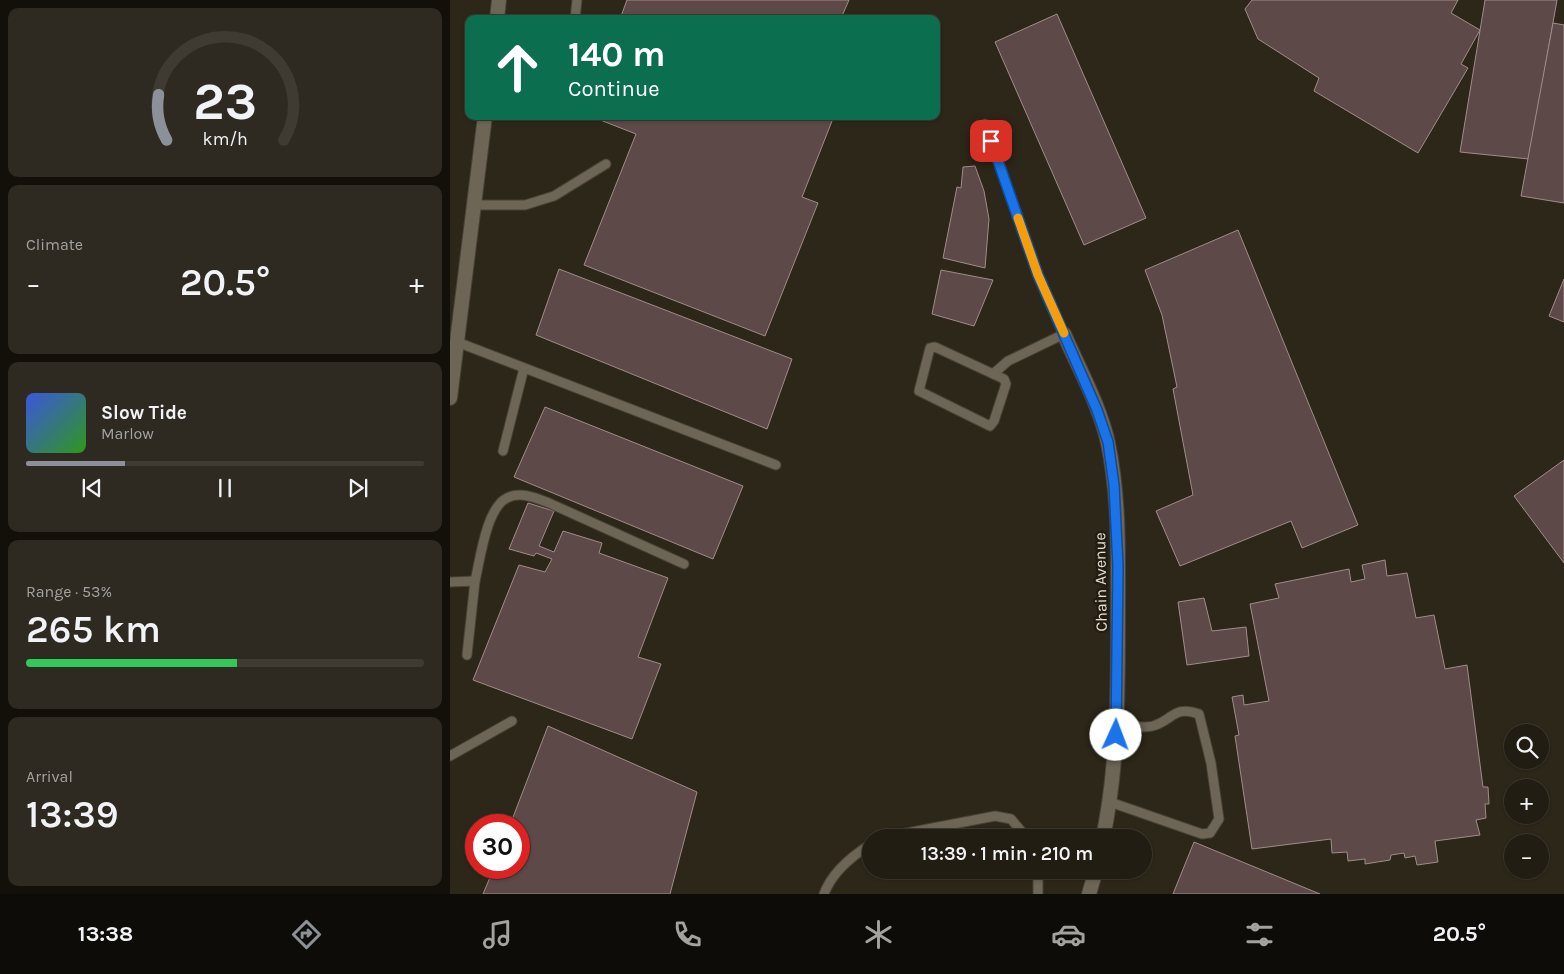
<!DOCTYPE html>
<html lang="en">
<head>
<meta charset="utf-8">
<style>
  body { margin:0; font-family:Karla,sans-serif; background:#2e2a21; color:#f1f3f6; height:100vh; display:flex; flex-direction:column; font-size:19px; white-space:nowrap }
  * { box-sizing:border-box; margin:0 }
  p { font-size:16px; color:#a2a2a0 }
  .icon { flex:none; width:28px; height:28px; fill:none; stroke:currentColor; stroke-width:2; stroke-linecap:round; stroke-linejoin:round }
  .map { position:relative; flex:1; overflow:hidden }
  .side { display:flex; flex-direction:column; gap:8px; padding:8px; background:#13100a; width:450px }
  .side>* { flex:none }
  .top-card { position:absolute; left:15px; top:15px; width:475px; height:105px; border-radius:10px; box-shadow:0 1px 4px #0004,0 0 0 1px #3f3b33; background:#0b6e4f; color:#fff; overflow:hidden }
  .controls { position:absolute; left:1054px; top:724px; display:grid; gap:10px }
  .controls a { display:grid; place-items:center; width:45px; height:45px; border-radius:50%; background:#221d13; box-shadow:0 1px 4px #0004,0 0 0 1px #3f3b33; font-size:25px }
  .speed { position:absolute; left:15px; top:814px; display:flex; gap:10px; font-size:25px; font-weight:700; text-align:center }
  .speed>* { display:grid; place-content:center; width:65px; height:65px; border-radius:50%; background:#221d13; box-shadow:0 1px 4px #0004,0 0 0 1px #3f3b33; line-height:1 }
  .speed .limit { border:8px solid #d22; background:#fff; color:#111 }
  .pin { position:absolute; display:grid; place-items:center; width:42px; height:42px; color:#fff; margin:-21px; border-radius:10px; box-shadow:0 2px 8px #0006 }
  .me { position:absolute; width:55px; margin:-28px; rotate:2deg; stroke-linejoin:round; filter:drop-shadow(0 0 4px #0008) }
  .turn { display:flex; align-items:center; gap:18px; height:105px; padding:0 20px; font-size:22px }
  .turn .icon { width:65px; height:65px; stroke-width:2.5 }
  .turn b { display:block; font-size:35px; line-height:42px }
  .big { font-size:38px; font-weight:600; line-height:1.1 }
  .side .widget { flex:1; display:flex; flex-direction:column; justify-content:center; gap:8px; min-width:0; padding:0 18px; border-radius:10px; background:#2e2a21 }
  .side .dial { align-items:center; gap:0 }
  .dial svg { height:130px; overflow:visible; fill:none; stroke:#3f3b33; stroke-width:7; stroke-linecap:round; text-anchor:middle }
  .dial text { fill:#f1f3f6; stroke:none }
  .song { display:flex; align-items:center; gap:15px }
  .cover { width:60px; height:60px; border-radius:8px; background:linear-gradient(135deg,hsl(230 70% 55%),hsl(110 70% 35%)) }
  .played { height:5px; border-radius:2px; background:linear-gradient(90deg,#8c9099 25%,#3f3b33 25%) }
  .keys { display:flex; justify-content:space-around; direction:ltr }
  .heat { display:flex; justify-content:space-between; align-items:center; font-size:28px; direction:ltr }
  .charge { height:8px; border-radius:4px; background:linear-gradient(90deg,#34c759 53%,#3f3b33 0) }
  .trip { position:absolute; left:412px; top:829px; width:290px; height:50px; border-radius:25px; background:#221d13; box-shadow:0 1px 4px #0004,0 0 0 1px #3f3b33; font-weight:600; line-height:50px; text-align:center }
  .tabs { display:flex; height:80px; justify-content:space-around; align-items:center; background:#0e0c08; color:#a2a2a0 }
  .tabs .icon { width:35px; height:35px }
  .tabs .selected { color:#8c9099 }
  .tabs b { font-size:22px; color:#f1f3f6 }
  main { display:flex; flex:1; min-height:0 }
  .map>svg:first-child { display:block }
  .building { fill:#5c4948; stroke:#a18c8a }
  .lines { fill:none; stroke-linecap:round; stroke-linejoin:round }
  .service-casing { stroke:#484237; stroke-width:11 }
  .minor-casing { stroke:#484237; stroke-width:16 }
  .service { stroke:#6d6656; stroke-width:9 }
  .minor { stroke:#6d6656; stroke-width:14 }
  .route-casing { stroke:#114b97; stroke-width:12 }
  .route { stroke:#1a73e8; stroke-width:9 }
  .slow { stroke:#f59e0b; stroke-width:9 }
  .labels { text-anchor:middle; stroke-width:5; stroke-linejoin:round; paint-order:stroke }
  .street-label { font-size:16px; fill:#e6e2d9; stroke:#241d0f }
</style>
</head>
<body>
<main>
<section class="side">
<div class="widget dial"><svg viewBox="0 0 100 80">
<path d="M14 69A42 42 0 1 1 86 69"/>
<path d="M14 69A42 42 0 0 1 9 41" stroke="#8c9099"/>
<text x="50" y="56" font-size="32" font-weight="700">23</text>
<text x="50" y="72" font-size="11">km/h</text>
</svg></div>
<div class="widget"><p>Climate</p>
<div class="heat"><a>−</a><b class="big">20.5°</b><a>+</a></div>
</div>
<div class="widget">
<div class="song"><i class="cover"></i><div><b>Slow Tide</b><p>Marlow</p></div></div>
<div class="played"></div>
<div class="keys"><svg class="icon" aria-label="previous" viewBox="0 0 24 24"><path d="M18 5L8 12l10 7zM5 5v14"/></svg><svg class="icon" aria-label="pause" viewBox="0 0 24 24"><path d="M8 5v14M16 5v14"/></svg><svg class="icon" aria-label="next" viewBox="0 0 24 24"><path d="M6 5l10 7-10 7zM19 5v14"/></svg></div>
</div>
<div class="widget"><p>Range · 53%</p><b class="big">265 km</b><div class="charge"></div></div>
<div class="widget"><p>Arrival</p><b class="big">13:39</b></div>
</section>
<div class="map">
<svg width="1114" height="894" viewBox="0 0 1114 894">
  <rect width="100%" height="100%" fill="#2d2719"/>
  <g class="building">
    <polygon points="177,0 399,0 392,16 401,19 170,19"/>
    <polygon points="802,0 1008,0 1001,13 1030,30 1011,64 1018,68 968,153 864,91 869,78 808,39 795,9"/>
    <polygon points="1035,0 1107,0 1079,159 1010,152"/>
    <polygon points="607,14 696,218 634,245 545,42"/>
    <polygon points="1103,23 1114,25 1114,203 1071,196"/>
    <polygon points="140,116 384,116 352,197 368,203 315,336 134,265 186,134"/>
    <polygon points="525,166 534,191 539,219 535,268 493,258 507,187 511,188 513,167"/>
    <polygon points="788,230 908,525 852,548 841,521 730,566 706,511 743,495 723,389 727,387 712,315 695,270"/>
    <polygon points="109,269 342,359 317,429 86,335"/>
    <polygon points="491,270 543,280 524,326 482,314"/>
    <polygon points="1114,279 1114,322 1099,316"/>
    <polygon points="95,407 293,486 263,559 64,477"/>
    <polygon points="1114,460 1114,563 1064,496"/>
    <polygon points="78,503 104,511 89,546 104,552 113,531 152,543 149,553 218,578 188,657 211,664 182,739 23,680 69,565 95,572 102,559 86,553 84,556 59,549"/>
    <polygon points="935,560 937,576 957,573 966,618 984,615 995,669 1017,665 1033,787 1038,787 1039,804 1035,804 1036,818 1026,820 1030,835 985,841 988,862 967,865 965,856 955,858 954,853 941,855 940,860 915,864 915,859 898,861 897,852 882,853 881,839 802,849 785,736 789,735 782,697 793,695 794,705 819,701 800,604 829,598 825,584 899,569 901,582 915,579 912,565"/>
    <polygon points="754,598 762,631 796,627 799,656 737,665 728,602"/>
    <polygon points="98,726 247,792 220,894 33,894 44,868 69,868 69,825 60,825"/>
    <polygon points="744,842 870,894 723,894"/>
  </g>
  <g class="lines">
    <defs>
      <g id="service">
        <polyline points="125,19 127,0"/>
        <polyline points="535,124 588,275 614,334 558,361 543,374"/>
        <polyline points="24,205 75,205 104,196 156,164"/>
        <polyline points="7,342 326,465"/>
        <polygon points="485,347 554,379 556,384 544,421 540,426 469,391 480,348"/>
        <polyline points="53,451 74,368"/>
        <path d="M25,581C30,561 36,508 57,498C70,491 86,498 99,503L234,564"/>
        <polyline points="0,582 25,581 17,655"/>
        <polyline points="0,756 62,721"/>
        <path d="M660,802L752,834L760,833L769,819L761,763L749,714C724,705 723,720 703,726C692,729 677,725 667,724"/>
        <polyline points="431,838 545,816 561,819 577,838"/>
        <polyline points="588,870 588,894"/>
        <path d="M374,894C382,872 402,856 421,844"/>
      </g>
      <g id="minor">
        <polyline points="47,19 49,0"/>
        <path d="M614,334C629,369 650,406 658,443C670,500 668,561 668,618C668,692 668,765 653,838"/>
        <polyline points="0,398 35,116"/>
        <polyline points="639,894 646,870"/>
      </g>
    </defs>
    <use href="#service" class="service-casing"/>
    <use href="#minor" class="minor-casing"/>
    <use href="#service" class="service"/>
    <use href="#minor" class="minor"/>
  </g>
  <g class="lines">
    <defs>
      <polyline id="route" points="541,141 588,275 647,410 658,442 664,485 668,566 666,735"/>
    </defs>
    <use href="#route" class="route-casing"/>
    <use href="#route" class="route"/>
    <polyline class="slow" points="568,218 588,275 614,333"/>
  </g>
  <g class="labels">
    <g class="street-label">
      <text transform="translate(650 582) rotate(-91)" y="6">Chain Avenue</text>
    </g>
  </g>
</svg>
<div class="controls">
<a><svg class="icon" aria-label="search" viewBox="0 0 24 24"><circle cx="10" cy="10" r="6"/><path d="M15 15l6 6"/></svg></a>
<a>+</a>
<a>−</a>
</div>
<div class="speed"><div class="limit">30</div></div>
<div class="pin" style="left:541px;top:141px;background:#d93025"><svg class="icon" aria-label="arrive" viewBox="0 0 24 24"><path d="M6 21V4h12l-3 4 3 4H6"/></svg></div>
<svg class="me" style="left:666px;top:735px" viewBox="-20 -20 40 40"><circle r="19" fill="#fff"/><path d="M0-13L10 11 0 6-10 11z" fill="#1a73e8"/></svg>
<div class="trip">13:39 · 1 min · 210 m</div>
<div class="top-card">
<div class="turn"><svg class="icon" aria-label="ahead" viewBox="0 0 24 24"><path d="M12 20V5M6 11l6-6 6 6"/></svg><div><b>140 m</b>Continue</div></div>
</div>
</div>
</main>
<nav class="tabs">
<b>13:38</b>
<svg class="icon selected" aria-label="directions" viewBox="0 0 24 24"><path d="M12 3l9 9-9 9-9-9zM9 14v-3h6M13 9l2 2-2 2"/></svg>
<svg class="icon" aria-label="music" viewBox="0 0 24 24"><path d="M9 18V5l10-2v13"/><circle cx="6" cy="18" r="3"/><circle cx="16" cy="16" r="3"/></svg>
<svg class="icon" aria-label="phone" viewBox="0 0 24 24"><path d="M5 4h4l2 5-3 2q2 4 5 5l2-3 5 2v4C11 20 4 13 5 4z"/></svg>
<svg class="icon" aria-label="climate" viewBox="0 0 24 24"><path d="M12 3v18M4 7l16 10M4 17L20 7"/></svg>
<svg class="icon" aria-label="car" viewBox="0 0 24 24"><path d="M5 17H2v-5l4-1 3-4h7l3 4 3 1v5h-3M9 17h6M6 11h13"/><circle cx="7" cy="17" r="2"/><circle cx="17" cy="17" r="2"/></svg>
<svg class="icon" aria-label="filters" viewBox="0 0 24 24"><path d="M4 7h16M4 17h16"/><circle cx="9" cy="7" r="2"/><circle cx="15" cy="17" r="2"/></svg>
<b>20.5°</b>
</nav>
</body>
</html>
